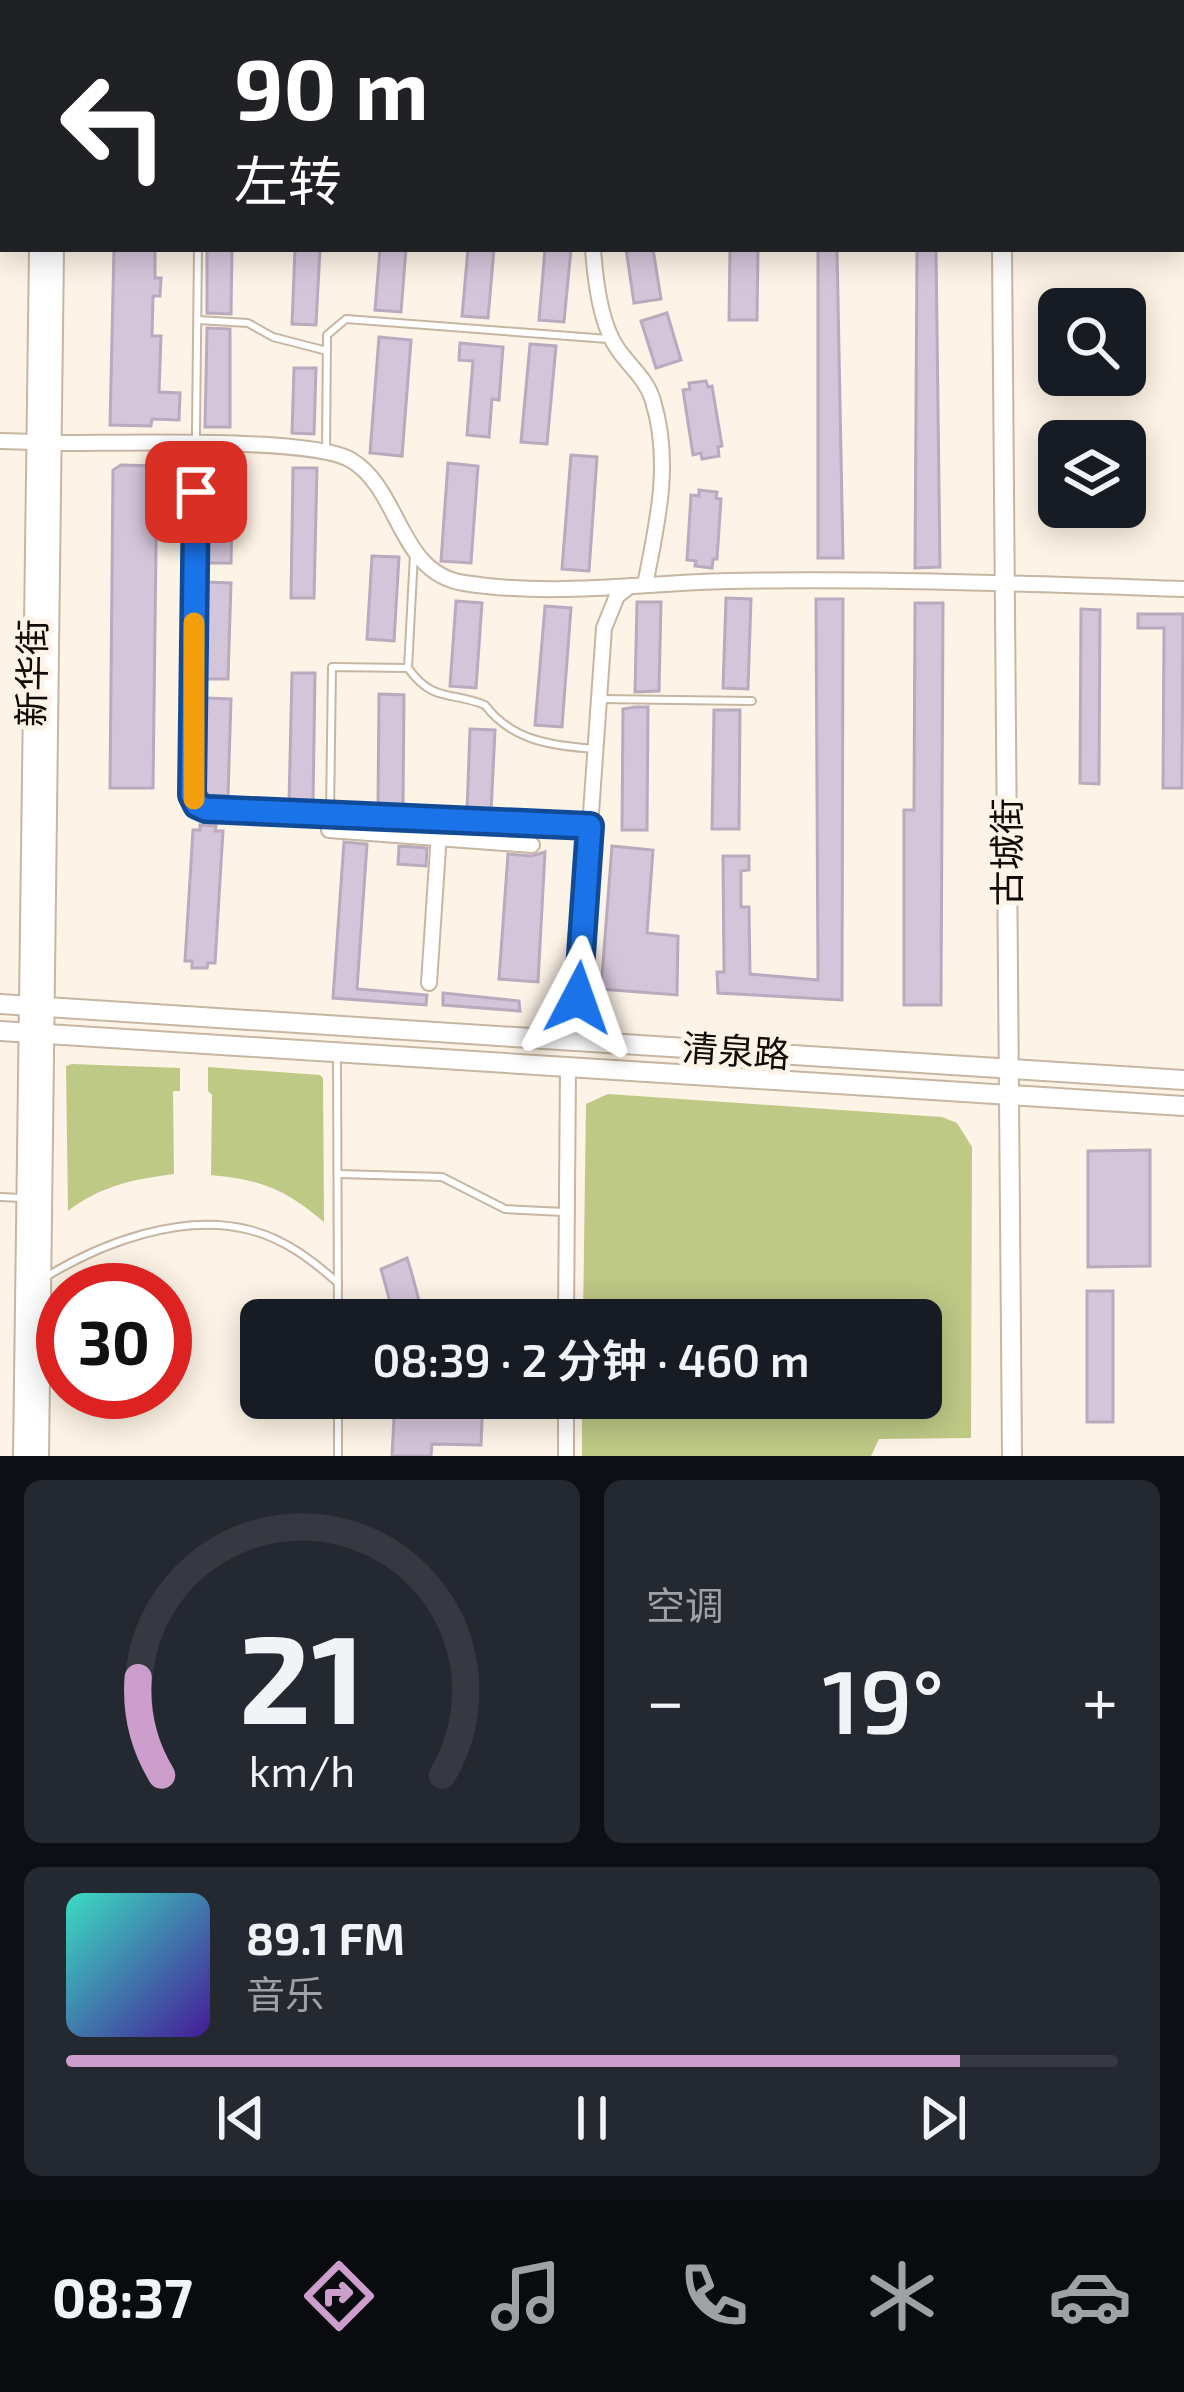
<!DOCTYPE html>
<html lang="zh">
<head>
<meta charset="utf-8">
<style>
  body { margin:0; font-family:"Exo 2","Noto Sans SC",sans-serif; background:#242831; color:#f1f3f6; height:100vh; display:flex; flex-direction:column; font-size:45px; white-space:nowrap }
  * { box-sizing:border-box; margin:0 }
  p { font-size:39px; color:#9ea1a6 }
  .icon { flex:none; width:66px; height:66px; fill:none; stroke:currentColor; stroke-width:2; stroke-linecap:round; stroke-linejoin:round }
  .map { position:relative; height:1456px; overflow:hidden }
  .sheet { display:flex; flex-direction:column; gap:24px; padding:24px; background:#0d0f14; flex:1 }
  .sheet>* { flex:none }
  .guide { position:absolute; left:0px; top:0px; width:1185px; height:252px; box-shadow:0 6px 30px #0003; background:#202124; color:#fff; overflow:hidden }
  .tools { position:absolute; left:1038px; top:288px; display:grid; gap:24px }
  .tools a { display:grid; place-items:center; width:108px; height:108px; border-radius:18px; background:#171b24; box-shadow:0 6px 30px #0003; font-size:60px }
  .speed { position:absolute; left:36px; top:1263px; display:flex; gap:24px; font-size:60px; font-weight:700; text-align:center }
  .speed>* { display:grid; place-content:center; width:156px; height:156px; border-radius:50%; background:#171b24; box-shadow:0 6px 30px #0003; line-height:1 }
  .speed .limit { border:18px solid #d22; background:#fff; color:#111 }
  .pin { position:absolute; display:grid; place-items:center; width:102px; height:102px; color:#fff; margin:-51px; border-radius:24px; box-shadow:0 6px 18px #0006 }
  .me { position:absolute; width:132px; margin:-66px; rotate:4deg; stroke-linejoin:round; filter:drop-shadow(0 0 9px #0008) }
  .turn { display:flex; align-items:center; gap:42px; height:252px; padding:0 36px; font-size:54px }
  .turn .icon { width:156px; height:156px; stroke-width:2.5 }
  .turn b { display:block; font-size:84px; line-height:102px }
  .big { font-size:90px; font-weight:600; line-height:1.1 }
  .sheet .tile { flex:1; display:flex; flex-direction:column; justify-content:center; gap:18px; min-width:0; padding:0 42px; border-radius:18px; background:#242831 }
  .sheet .dial { align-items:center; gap:0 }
  .dial svg { height:312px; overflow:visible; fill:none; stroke:#363941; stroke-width:7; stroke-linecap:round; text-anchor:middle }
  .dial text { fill:#f1f3f6; stroke:none }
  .song { display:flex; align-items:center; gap:36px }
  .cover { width:144px; height:144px; border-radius:18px; background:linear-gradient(135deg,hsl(170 70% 55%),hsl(260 70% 35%)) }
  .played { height:12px; border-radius:6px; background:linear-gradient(90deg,#cd9ecb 85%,#363941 85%) }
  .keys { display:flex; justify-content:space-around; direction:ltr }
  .heat { display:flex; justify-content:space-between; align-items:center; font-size:66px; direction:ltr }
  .sheet .tiles { flex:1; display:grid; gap:24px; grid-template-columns:1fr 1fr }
  .tile:last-child { grid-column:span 2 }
  .trip { position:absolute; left:240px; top:1299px; width:702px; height:120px; border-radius:18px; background:#171b24; box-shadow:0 6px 30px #0003; font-weight:600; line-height:120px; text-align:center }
  .tabs { display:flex; height:192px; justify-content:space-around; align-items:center; background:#090b0e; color:#9ea1a6 }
  .tabs .icon { width:84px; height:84px }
  .tabs .on { color:#cd9ecb }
  .tabs b { font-size:54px; color:#f1f3f6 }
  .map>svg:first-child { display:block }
  .green { fill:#bec986 }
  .building { fill:#d5c5da; stroke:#b9aabe; stroke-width:3 }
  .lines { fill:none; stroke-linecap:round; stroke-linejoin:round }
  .lane-casing { stroke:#c6b6a2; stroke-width:10 }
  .street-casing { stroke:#c6b6a2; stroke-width:18 }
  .secondary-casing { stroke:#c6b6a2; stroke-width:22 }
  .lane { stroke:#fff; stroke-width:6 }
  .street { stroke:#fff; stroke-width:14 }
  .secondary { stroke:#fff; stroke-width:18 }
  .route-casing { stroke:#114b97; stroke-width:30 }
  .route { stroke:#1a73e8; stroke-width:21 }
  .slow { stroke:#f59e0b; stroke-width:21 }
  .labels { text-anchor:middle; stroke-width:10; stroke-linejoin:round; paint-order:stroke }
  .street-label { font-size:36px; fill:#100b05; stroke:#fdf3e6 }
</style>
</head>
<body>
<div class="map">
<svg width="1184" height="1456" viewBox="0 0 1184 1456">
  <rect width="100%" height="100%" fill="#fdf3e6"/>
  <g class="green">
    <path d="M72,1064L180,1068V1091H173L174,1174C134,1179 100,1186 68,1211L66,1066Z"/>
    <path d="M208,1067L320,1075L323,1078L324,1222C285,1189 262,1180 211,1175L212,1095L208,1091Z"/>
    <polygon points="608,1094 942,1117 957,1123 972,1147 971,1438 879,1439 871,1456 582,1456 582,1398 921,1398 921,1320 583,1320 586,1104"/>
  </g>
  <g class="building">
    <polygon points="114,249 155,249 155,278 161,278 160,296 153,296 152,336 161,336 159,392 180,393 179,420 152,419 151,426 110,425"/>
    <polygon points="207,249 232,249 231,314 207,313"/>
    <polygon points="295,249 320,249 316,325 292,324"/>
    <polygon points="380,249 406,249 401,312 375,310"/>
    <polygon points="468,249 494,249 488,318 462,316"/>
    <polygon points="545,249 571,249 564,322 539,320"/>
    <polygon points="626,249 653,249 661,299 634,303"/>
    <polygon points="730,249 758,249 757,320 729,320"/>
    <polygon points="818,249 837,249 843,558 818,558"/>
    <polygon points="917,249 936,249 940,567 915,568"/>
    <polygon points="667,313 681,360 656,368 641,321"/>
    <polygon points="207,328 230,329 230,427 205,427"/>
    <polygon points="379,337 411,340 402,456 370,453"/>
    <polygon points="460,343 503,347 499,400 492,399 489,437 467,435 473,361 459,360"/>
    <polygon points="530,344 556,346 547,444 521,442"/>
    <polygon points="294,368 316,368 314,434 292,433"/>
    <polygon points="706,381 708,387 712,386 722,446 718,447 719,456 702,459 701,453 693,455 683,390 690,389 689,383"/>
    <polygon points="571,455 597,457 589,571 562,569"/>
    <polygon points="448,463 478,466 471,563 441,561"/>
    <polygon points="121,465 157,466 153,788 110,788 113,470"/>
    <polygon points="208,466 233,466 231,563 206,563"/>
    <polygon points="293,468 317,468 314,598 291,598"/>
    <polygon points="699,490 717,492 716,498 721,499 717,559 713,559 712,568 695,566 696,561 687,560 691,495 699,496"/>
    <polygon points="372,556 399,557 394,641 367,639"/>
    <polygon points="206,582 231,583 228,679 203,679"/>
    <polygon points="726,598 751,599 748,689 723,688"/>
    <polygon points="816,599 843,599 842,1000 718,993 717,972 724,972 723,856 749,856 749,870 741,871 741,907 749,907 750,974 818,980"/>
    <polygon points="456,601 482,603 476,688 450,686"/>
    <polygon points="637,602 661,602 659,691 635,692"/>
    <polygon points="915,603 943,603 941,1005 904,1005 904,810 914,810"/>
    <polygon points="545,606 571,608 562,727 535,725"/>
    <polygon points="1081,609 1100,610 1099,784 1080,783"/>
    <polygon points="1138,614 1183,614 1182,788 1163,788 1164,628 1138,628"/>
    <polygon points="292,673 315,673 313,803 289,803"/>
    <polygon points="379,694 404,695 403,806 378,806"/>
    <polygon points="206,698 231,699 228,796 203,795"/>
    <polygon points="635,707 648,707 647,830 622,830 623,709"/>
    <polygon points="714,710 740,710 739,829 712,829"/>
    <polygon points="470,729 495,730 491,813 467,812"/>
    <polygon points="200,825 216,826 215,831 223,831 215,963 208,963 207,968 192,968 192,961 185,961 193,830 200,830"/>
    <polygon points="344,842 367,844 357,989 427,995 426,1005 333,998"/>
    <polygon points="399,846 427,848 426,866 398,864"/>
    <polygon points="612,846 653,850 647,933 678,936 677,995 601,989"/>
    <polygon points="545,852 538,982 499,979 508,854 531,856"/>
    <polygon points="443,993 519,1001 520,1011 443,1005"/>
    <polygon points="1150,1150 1150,1266 1088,1267 1088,1151"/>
    <polygon points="407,1258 412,1274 424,1320 395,1320 381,1269"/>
    <rect x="1087" y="1291" width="26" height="131"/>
    <polygon points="395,1398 483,1398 481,1445 432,1444 431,1456 392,1456"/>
  </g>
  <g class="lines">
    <defs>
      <g id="lane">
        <polyline points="375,0 431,3"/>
        <polyline points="198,249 192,795 197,805 206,809 589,826"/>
        <polyline points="198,320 248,323 273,337 327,351"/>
        <polyline points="326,453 327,335 346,319 608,339"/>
        <path d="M414,554L408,668C433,703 451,691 485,705C512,741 553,746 596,749"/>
        <polyline points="600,699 752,701"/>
        <polyline points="330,815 332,667 408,668"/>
        <polyline points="337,1056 338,1320"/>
        <polyline points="339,1174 442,1177 505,1209 563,1212"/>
        <polyline points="0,1197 22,1198"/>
        <path d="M44,1278C101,1243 182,1212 250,1230C285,1239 312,1260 338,1283"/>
        <polyline points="338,1398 338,1456"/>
      </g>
      <g id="street">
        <polyline points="606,3 606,0"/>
        <path d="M593,249C595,278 600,323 617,348C629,366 647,379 653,401C672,463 657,524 645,585"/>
        <polyline points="0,441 36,442"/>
        <path d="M52,443C109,444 310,436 351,460C401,490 398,573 464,583C552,597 640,583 728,581C880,578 1032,584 1184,589"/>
        <polyline points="329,830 532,845"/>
        <polyline points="429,983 439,833"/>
        <polyline points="575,1041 604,628 617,596 630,586"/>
        <polyline points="566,1320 568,1067"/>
        <polyline points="566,1456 566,1398"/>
      </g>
      <g id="secondary">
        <polyline points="1000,0 1000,3"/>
        <polyline points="42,3 42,0"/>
        <polyline points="58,3 58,0"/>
        <polyline points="0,84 3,84"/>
        <polyline points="1182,149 1184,149"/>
        <polyline points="1002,249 1012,1456"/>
        <polyline points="0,1004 1184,1080"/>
        <polyline points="0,1031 1184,1106"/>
        <polyline points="23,1456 39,249"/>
        <polyline points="39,1456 54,249"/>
      </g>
    </defs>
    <use href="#lane" class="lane-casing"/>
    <use href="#street" class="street-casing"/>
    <use href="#secondary" class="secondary-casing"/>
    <use href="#lane" class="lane"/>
    <use href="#street" class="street"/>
    <use href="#secondary" class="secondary"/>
  </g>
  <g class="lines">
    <defs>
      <polyline id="route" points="196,492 192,795 197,805 206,809 590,826 578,998"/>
    </defs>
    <use href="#route" class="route-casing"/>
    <use href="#route" class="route"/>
    <polyline class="slow" points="194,799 194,623"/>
  </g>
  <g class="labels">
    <g class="street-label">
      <text transform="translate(32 673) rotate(-89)" y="13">新华街</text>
      <text transform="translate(1007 852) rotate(-90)" y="13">古城街</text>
      <text transform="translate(736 1051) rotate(4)" y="13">清泉路</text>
    </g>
  </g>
</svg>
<div class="tools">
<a><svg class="icon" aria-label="search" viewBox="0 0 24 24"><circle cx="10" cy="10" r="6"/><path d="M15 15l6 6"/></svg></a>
<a><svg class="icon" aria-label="layers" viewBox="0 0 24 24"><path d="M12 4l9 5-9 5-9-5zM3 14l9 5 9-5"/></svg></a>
</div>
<div class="speed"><div class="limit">30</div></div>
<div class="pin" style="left:196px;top:492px;background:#d93025"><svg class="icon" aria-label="arrive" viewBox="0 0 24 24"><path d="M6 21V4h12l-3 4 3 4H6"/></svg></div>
<svg class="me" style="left:578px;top:998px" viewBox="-20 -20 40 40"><path d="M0-17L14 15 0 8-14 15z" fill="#1a73e8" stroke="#fff" stroke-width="4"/></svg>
<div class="trip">08:39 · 2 分钟 · 460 m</div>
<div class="guide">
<div class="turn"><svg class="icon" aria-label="left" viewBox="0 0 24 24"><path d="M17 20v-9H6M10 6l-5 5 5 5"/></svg><div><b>90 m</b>左转</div></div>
</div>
</div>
<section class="sheet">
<div class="tiles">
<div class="tile dial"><svg viewBox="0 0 100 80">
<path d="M14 69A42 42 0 1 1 86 69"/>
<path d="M14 69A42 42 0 0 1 8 44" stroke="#cd9ecb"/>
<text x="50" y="56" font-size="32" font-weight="700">21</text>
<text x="50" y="72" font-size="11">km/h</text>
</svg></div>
<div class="tile"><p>空调</p>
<div class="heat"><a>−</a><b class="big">19°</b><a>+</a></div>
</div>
<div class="tile">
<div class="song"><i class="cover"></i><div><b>89.1 FM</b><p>音乐</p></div></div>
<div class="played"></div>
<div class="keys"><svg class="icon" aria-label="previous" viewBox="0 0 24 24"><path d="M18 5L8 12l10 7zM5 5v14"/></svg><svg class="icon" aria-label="pause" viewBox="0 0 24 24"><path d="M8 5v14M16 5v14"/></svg><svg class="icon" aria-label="next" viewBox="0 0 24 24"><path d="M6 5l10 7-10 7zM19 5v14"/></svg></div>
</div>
</div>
</section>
<nav class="tabs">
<b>08:37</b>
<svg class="icon on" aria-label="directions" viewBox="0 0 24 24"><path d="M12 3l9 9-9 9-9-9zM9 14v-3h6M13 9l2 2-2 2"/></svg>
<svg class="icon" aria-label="music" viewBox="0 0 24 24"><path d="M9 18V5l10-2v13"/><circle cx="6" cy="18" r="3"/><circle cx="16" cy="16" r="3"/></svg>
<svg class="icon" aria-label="phone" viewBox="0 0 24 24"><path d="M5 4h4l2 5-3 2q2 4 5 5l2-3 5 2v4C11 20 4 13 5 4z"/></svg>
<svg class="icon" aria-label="climate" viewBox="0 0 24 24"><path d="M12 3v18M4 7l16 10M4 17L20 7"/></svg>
<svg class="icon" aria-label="car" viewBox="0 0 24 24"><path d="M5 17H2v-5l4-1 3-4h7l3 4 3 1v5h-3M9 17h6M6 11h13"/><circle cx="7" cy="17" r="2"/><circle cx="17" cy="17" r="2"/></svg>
</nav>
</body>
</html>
